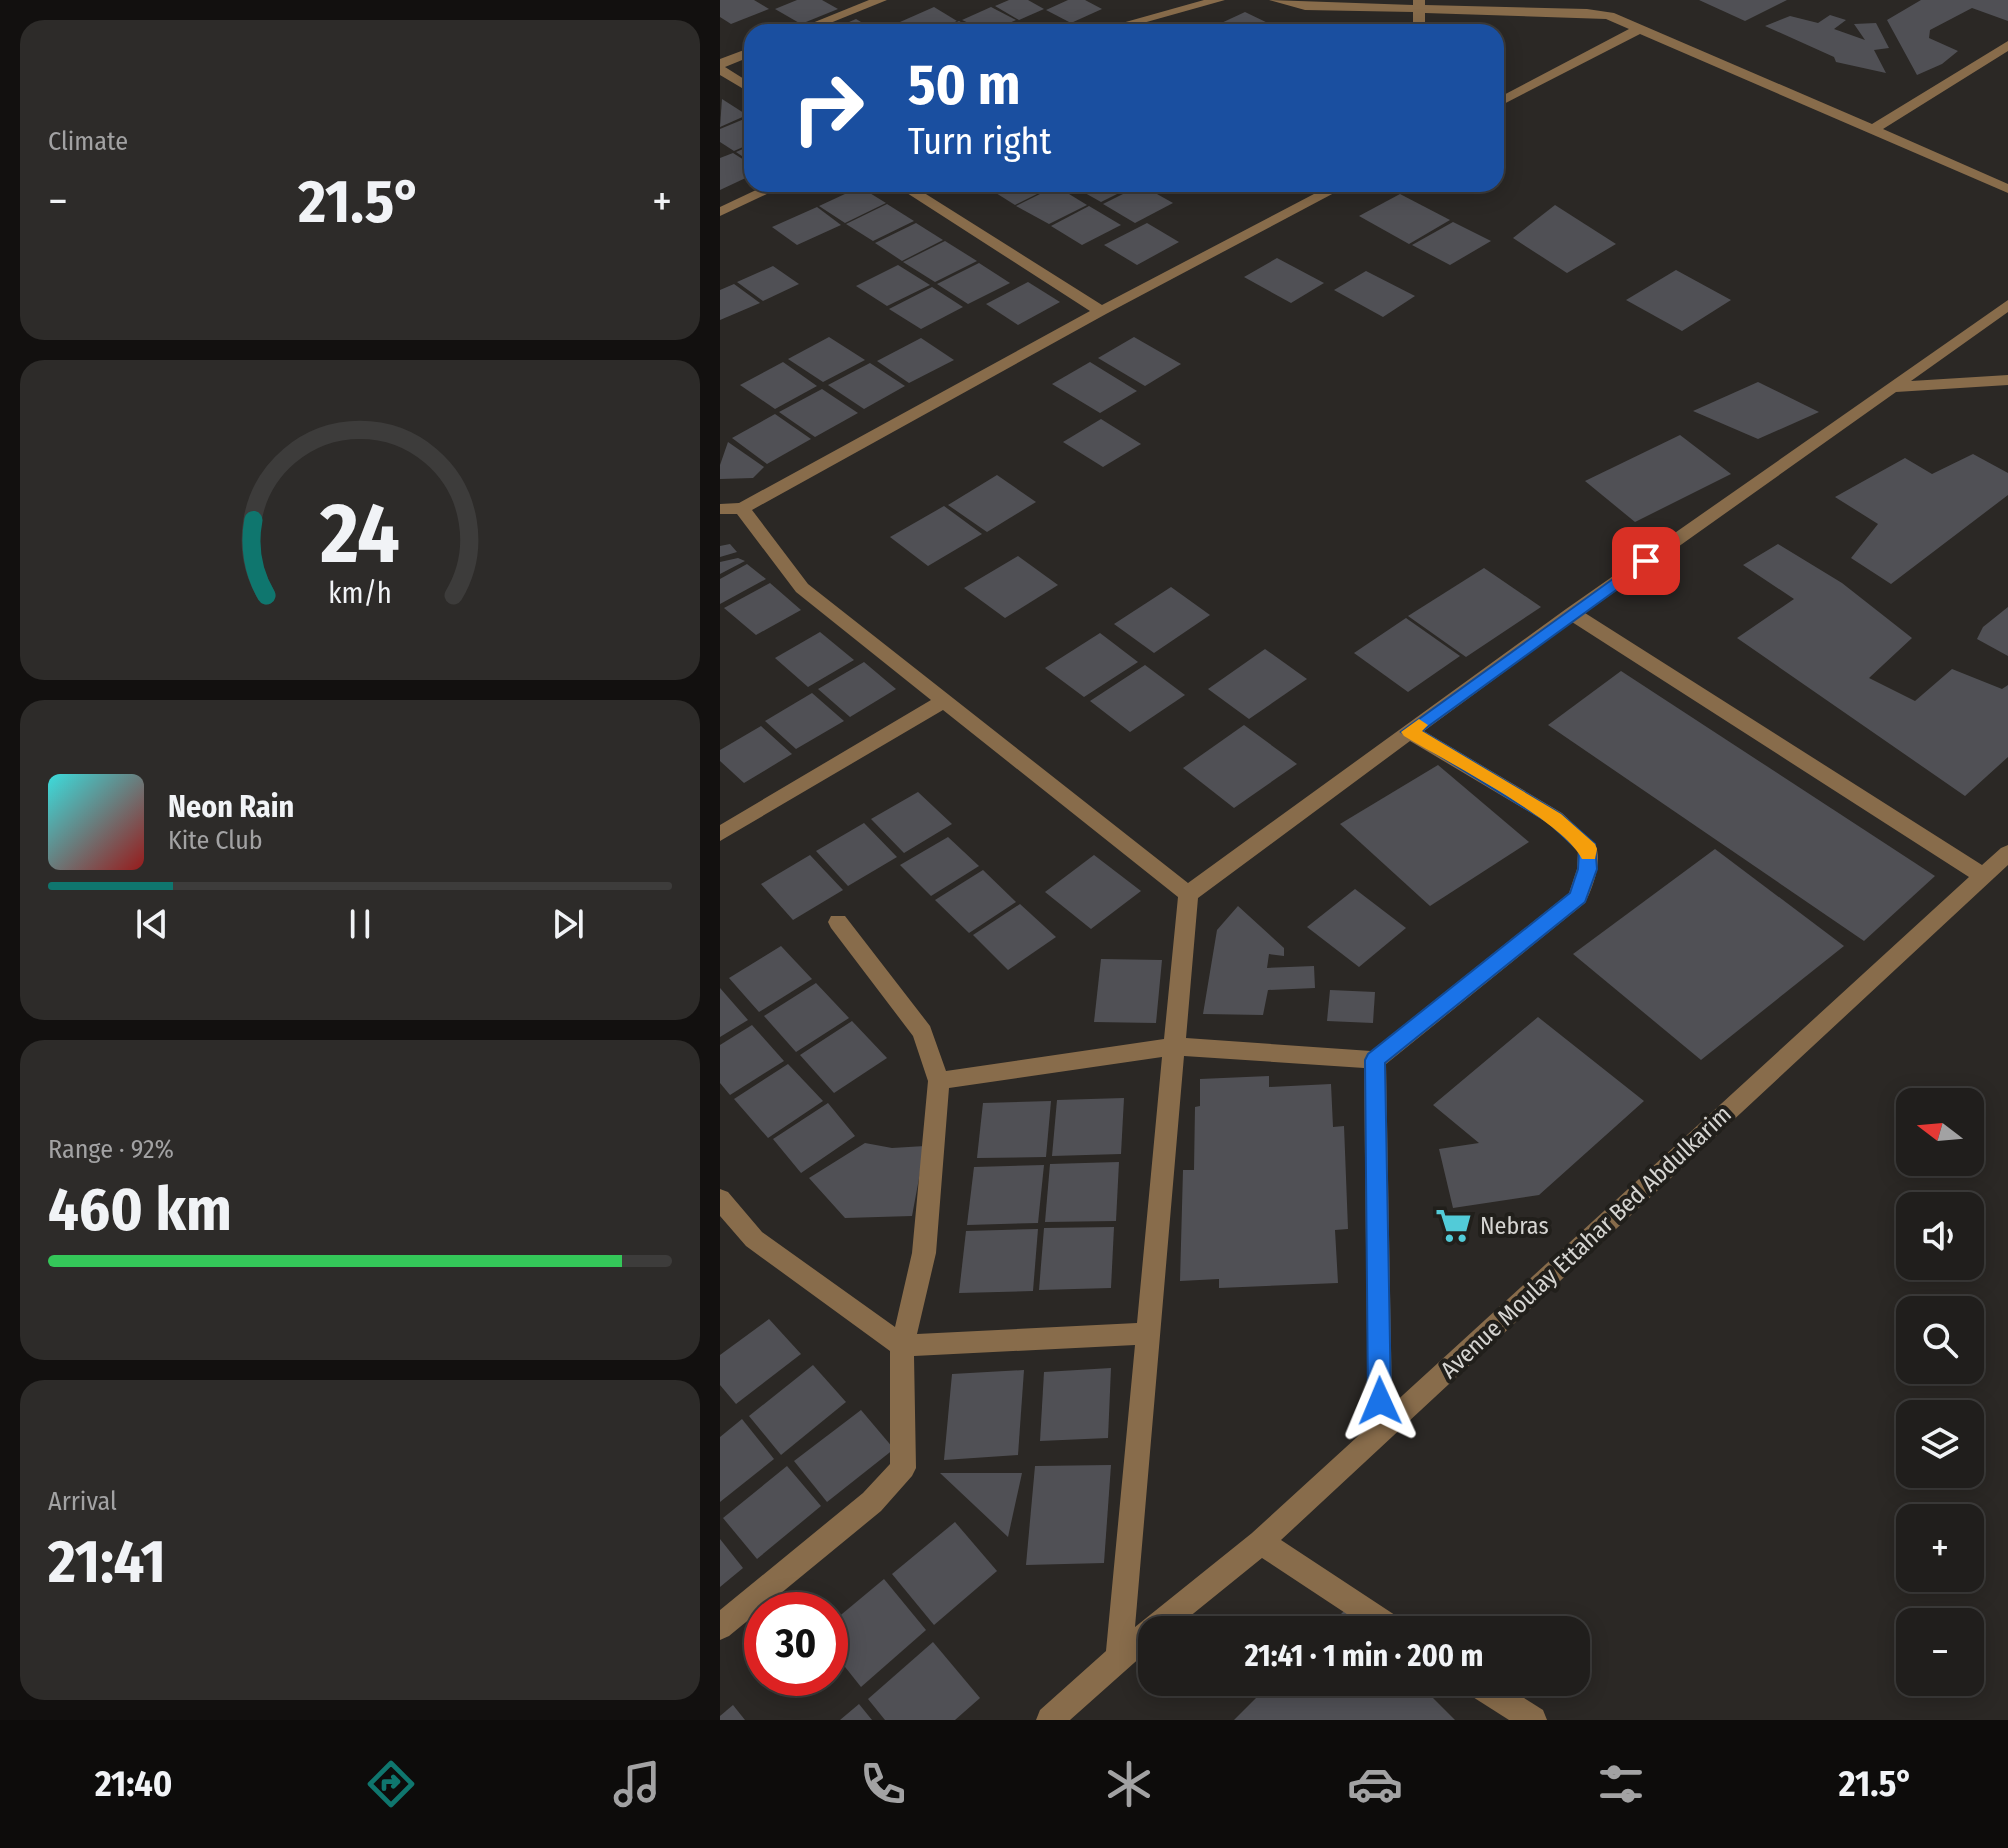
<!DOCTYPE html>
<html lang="en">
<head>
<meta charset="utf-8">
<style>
  body { margin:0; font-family:"Fira Sans Condensed",sans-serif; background:#2d2b29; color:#f1f3f6; height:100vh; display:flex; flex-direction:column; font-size:30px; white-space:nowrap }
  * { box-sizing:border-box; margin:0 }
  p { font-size:26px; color:#a2a2a3 }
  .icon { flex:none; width:44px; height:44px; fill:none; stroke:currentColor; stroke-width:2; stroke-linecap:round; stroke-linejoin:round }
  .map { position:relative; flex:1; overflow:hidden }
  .sheet { display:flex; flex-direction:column; gap:20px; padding:20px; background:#12100f; width:720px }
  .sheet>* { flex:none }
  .hud { position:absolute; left:24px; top:24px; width:760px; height:168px; border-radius:24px; box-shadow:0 4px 20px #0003,0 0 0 2px #3d3c3b; background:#1a4fa0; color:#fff; overflow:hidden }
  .needle { width:52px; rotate:286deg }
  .buttons { position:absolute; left:1176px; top:1088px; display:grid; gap:16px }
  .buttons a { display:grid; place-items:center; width:88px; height:88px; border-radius:16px; background:#201e1c; box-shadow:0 4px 20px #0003,0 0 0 2px #3d3c3b; font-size:40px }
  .speed { position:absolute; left:24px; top:1592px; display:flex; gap:16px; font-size:40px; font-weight:700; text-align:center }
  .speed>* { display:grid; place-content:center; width:104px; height:104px; border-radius:50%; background:#201e1c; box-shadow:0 4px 20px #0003,0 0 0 2px #3d3c3b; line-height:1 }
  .speed .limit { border:12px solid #d22; background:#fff; color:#111 }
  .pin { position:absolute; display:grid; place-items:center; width:68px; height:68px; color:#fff; margin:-34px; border-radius:16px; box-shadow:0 4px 12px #0006 }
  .me { position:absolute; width:88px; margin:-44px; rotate:359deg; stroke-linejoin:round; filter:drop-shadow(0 0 6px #0008) }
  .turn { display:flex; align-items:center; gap:28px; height:168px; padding:0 32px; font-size:36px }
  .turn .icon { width:104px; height:104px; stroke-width:2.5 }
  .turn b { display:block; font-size:56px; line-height:68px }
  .big { font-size:60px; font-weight:700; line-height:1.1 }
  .sheet .tile { flex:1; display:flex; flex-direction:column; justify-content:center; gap:12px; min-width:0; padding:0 28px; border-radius:24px; background:#2d2b29 }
  .sheet .dial { align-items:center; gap:0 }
  .dial svg { height:208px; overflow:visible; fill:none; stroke:#3d3c3b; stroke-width:7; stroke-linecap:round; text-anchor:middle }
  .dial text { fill:#f1f3f6; stroke:none }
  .song { display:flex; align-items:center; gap:24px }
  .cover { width:96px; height:96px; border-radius:12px; background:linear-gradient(135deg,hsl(180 70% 55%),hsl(0 70% 35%)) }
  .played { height:8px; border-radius:4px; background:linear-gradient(90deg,#0f766e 20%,#3d3c3b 20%) }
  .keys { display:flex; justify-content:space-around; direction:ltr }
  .heat { display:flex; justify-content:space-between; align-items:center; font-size:44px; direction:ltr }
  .charge { height:12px; border-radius:6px; background:linear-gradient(90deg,#34c759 92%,#3d3c3b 0) }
  .trip { position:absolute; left:418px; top:1616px; width:452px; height:80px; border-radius:24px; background:#201e1c; box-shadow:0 4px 20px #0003,0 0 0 2px #3d3c3b; font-weight:700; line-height:80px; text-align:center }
  .dock { display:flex; height:128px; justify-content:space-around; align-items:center; background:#0d0c0b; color:#a2a2a3 }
  .dock .icon { width:56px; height:56px }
  .dock .active { color:#0f766e }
  .dock b { font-size:36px; color:#f1f3f6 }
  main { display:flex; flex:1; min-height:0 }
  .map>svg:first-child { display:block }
  .building { fill:#505055 }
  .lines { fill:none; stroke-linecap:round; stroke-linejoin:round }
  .minor { fill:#886c4b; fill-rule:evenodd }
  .route { fill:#1a73e8; stroke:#114b97; stroke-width:2 }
  .slow { fill:#f59e0b }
  .labels { text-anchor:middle; stroke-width:8; stroke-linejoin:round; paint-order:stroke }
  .poi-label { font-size:24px; fill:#d6d5d2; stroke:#211f1b; text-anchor:start }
  .street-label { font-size:24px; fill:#d6d5d2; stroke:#211f1b }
</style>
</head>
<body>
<main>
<section class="sheet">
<div class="tile"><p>Climate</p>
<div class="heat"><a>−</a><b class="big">21.5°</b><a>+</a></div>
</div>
<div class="tile dial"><svg viewBox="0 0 100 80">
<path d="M14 69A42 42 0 1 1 86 69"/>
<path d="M14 69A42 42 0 0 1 9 40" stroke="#0f766e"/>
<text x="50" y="56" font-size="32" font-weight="700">24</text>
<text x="50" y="72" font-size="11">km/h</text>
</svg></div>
<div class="tile">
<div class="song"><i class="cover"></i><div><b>Neon Rain</b><p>Kite Club</p></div></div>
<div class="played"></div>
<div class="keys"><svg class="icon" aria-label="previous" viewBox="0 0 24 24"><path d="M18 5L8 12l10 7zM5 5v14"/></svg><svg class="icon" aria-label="pause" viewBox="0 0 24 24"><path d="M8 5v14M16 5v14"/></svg><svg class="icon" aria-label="next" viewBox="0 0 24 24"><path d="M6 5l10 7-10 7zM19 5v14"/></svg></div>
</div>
<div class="tile"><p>Range · 92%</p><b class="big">460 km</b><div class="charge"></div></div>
<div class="tile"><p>Arrival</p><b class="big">21:41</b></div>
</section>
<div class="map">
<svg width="1288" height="1720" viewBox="0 0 1288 1720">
  <rect width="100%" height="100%" fill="#2b2825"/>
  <g class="building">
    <polygon points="0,0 34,0 49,9 11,24 0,17"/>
    <polygon points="77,0 102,0 118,9 81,24 55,9"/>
    <polygon points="289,0 308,0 324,9 299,20 275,6"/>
    <polygon points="348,0 365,0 382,9 351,23 326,10"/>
    <polygon points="979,0 1067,0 1025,21"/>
    <polygon points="1201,0 1288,0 1288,21 1252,8 1210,30 1209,38 1238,51 1222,64 1197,75 1167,20"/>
    <polygon points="214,7 237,21 211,32 198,32 180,22"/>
    <polygon points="271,7 296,20 269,32 242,20"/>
    <polygon points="525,12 554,26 542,32 512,32 497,25"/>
    <polygon points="1110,15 1126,20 1114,29 1145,40 1134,24 1156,23 1169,48 1154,50 1166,73 1116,62 1114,57 1045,26 1070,16 1098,23"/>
    <polygon points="136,19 158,32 106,32"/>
    <polygon points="239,21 258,32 214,32"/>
    <polygon points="298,22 317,32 274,32"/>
    <polygon points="2,99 27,115 0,127"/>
    <polygon points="29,117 32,119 32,143 14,151 0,142 0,129"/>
    <polygon points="32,145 32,163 16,152"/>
    <polygon points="13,153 32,165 32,175 0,190 0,158"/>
    <polygon points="276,184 337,184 295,205 268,188"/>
    <polygon points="349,184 417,184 381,202"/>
    <polygon points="421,185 453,203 415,223 383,204"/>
    <polygon points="336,186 367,205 329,224 296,206"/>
    <polygon points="140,187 166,203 125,223 99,206"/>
    <polygon points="680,194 730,220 689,244 639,216"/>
    <polygon points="167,204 194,221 153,241 126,224"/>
    <polygon points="835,205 896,244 847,273 793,238"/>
    <polygon points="369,206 401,225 362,245 331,226"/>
    <polygon points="97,207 121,225 77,245 52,227"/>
    <polygon points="733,222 771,241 730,265 692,245"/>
    <polygon points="196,223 223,240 182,261 155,243"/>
    <polygon points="427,223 459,242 417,265 384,245"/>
    <polygon points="225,241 257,261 215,282 183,262"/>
    <polygon points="557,258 604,283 571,303 524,277"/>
    <polygon points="259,263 290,283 248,304 217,284"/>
    <polygon points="178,265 210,285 167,306 136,286"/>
    <polygon points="53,266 79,284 43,301 17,282"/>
    <polygon points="956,270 1011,300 962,331 906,300"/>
    <polygon points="646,271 695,296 663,317 614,290"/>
    <polygon points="308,282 340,302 298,325 266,304"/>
    <polygon points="14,284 40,303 0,320 0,290"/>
    <polygon points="212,287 243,307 201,329 169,309"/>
    <polygon points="109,337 145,360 103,382 68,359"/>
    <polygon points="414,337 461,364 425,386 378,358"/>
    <polygon points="201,338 234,360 189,383 157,361"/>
    <polygon points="63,362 97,386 55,409 20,385"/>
    <polygon points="370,362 417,391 380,413 332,384"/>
    <polygon points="150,363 185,386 144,409 108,385"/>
    <polygon points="1038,382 1099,412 1038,439 973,411"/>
    <polygon points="102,389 138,413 95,437 59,412"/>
    <polygon points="55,414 91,439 47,464 12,438"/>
    <polygon points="381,419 421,444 383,467 343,442"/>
    <polygon points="960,435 1011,474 915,522 865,481"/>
    <polygon points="8,442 44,467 33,478 0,479 0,465"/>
    <polygon points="1253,454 1288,473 1288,495 1171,584 1131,558 1158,524 1115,497 1185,458 1212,474"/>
    <polygon points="277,475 316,502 267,532 228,505"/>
    <polygon points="224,506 262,534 208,566 170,537"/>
    <polygon points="10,544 17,552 0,557 0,546"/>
    <polygon points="1058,544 1122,583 1192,638 1149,678 1195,701 1232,669 1282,689 1288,685 1288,757 1245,796 1017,638 1074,599 1023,565"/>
    <polygon points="298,556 338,585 285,618 244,588"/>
    <polygon points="18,558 25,561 0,574 0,562"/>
    <polygon points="27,564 46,579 0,604 0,579"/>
    <polygon points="764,568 821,607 746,657 688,616"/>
    <polygon points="50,583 81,610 36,635 4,608"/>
    <polygon points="451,587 490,615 434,653 394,624"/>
    <polygon points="1288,607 1288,656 1257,639 1263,627"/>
    <polygon points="686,618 740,656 688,692 634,653"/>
    <polygon points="100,632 134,660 88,687 55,658"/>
    <polygon points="380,633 418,662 364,697 325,668"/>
    <polygon points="545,649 587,679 529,719 488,689"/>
    <polygon points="144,662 176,689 130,717 98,689"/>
    <polygon points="425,665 465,695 410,732 370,701"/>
    <polygon points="901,671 1215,876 1144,941 828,725"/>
    <polygon points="92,693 124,721 76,749 45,721"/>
    <polygon points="524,725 577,764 514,808 463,768"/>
    <polygon points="41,726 72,754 24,783 0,761 0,750"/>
    <polygon points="718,765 809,842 710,906 620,824"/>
    <polygon points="198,792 232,824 184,853 151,819"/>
    <polygon points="144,823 177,857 128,886 96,851"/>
    <polygon points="228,837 259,866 211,896 180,865"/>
    <polygon points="995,849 1124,946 981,1060 853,954"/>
    <polygon points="90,855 123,890 73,920 41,884"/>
    <polygon points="374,855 421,891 371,929 325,892"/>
    <polygon points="263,870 296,902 249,933 215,900"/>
    <polygon points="635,889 686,928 639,967 587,927"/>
    <polygon points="300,904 336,937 288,970 253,935"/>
    <polygon points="518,906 564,948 564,956 549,954 547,968 594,966 595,988 548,990 543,1015 483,1014 497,930"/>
    <polygon points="61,946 92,979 39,1012 9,978"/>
    <polygon points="381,959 442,960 436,1023 374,1022"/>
    <polygon points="96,983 129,1018 76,1052 44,1016"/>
    <polygon points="0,988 28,1020 0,1037"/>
    <polygon points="610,990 655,992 653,1023 607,1021"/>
    <polygon points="818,1017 924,1101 819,1195 733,1208 719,1149 759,1143 713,1105"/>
    <polygon points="132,1021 167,1058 114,1093 80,1055"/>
    <polygon points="32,1025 64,1061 10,1095 0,1083 0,1045"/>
    <polygon points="68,1064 103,1101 48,1138 14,1099"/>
    <polygon points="549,1076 549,1087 611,1084 613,1127 624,1126 628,1229 615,1230 618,1283 499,1288 499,1279 460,1281 463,1170 474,1170 475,1107 480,1106 480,1079"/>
    <polygon points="404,1098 401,1154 332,1156 337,1100"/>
    <polygon points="331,1101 326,1157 257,1158 263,1103"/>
    <polygon points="108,1103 135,1136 81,1173 53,1139"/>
    <polygon points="145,1143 172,1148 205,1146 192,1216 125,1218 89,1178"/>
    <polygon points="399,1162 396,1221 325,1222 330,1164"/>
    <polygon points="324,1165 318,1223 247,1225 254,1167"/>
    <polygon points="394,1227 391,1288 319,1290 324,1228"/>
    <polygon points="318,1229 313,1291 239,1293 246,1231"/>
    <polygon points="49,1319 81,1354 16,1404 0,1385 0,1355"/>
    <polygon points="93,1365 126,1402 61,1455 29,1416"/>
    <polygon points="391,1368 388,1438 320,1441 324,1372"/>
    <polygon points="304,1370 298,1455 224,1460 232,1374"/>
    <polygon points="141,1410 174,1449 107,1502 74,1461"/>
    <polygon points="22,1419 54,1459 0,1502 0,1437"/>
    <polygon points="391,1465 384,1563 306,1565 315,1466"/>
    <polygon points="67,1466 101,1506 37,1559 3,1518"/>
    <polygon points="220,1473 302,1473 288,1537"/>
    <polygon points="235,1522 277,1571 214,1625 172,1574"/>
    <polygon points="0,1539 23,1568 0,1587"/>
    <polygon points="164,1579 206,1630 141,1687 110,1648 110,1624"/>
    <polygon points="625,1610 645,1630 605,1630"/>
    <polygon points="213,1642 260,1698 235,1720 165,1720 148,1699"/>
    <polygon points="552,1682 697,1682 735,1720 514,1720"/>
    <polygon points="139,1704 152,1720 120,1720"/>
    <polygon points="13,1705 25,1720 0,1720 0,1716"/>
  </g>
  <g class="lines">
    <g class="minor">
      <polygon points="149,0 167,0 88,32 70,32"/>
      <polygon points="484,0 505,0 391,32 370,32"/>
      <polygon points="549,0 693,5 693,0 705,0 705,5 867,9 894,13 1152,124 1288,41 1288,51 1163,129 1288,184 1288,193 920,34 776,108 776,99 909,29 886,19 705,13 705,32 693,32 693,12 585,10"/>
      <polygon points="32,47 32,56 5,67 32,84 32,94 0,75 0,59"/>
      <polygon points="49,184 68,184 0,216 0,207"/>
      <path d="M173,184H190L382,305L613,184H631L386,314L32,510L88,584L468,883L846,609L1288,300V312L1191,381L1288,375V385L1176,392L865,613L1262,865L1281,848L1288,845V865L561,1540L684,1621L688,1630H651L542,1558L453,1630H432V1647L350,1720H316L320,1710L386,1651L415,1345L194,1356L196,1468L192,1476L161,1511L9,1636L0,1640V1610L143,1493L170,1464V1351L26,1246L0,1216V1189L8,1192L42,1232L175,1327L192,1253L208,1081L193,1036L111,928L108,922L111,916H125L210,1026L226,1071L444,1039L458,897L223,710L0,841V825L211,700L76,592L17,514H0V504L19,503L370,311ZM852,622L1249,877L672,1405L666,1064L865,903C873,887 883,861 875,844L842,813L704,731ZM690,741L828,823L858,851L857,869L849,893L651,1051L466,1038L478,898ZM464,1056L644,1068L648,1427L532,1533L415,1627ZM442,1057L417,1323L197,1334L216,1253L229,1088Z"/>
      <polygon points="741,1682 779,1682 823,1710 827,1720 789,1720 745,1692"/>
    </g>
  </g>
  <polygon class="route" points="926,555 932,557 932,564 702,731 841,814 875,844 877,869 865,902 665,1063 671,1401 668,1409 660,1412 652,1409 648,1401 645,1060 648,1054 850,893 858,869 859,851 829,823 681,732"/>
  <path class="slow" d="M699,719L708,725L702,731L841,814L875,844L877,849L875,859H862C844,821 725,761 684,736L681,732Z"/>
  <defs>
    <symbol id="supermarket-bare" viewBox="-9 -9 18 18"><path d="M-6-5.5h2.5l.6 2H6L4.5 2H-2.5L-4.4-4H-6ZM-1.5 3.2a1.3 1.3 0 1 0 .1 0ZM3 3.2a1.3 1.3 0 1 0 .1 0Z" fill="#52cbd8" stroke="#211f1b" stroke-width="2.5" paint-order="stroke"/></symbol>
  </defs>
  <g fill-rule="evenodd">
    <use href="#supermarket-bare" x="708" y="1200" width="51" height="51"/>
  </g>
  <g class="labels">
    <g class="poi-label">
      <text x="760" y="1234">Nebras</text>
    </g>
    <g class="street-label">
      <text transform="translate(866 1242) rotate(-43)" y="8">Avenue Moulay Ettahar Bed Abdulkarim</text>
    </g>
  </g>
</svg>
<div class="buttons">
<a><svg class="needle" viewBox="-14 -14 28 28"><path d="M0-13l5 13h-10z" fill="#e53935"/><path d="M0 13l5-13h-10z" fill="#a2a2a3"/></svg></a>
<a><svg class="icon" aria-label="sound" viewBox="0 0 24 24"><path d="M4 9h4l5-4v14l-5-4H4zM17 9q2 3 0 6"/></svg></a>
<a><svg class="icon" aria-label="search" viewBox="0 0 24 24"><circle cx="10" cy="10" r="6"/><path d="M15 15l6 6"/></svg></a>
<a><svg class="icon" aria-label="layers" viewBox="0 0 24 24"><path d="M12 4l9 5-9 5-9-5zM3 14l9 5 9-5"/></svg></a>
<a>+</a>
<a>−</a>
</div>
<div class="speed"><div class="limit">30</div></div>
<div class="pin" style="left:926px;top:561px;background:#d93025"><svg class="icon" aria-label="arrive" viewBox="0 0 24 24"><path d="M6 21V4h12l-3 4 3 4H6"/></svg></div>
<svg class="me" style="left:660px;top:1401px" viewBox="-20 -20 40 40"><path d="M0-17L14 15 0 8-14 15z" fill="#1a73e8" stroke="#fff" stroke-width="4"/></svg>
<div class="trip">21:41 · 1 min · 200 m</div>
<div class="hud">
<div class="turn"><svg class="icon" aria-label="right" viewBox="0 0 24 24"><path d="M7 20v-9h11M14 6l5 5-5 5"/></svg><div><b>50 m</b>Turn right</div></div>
</div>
</div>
</main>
<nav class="dock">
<b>21:40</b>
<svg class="icon active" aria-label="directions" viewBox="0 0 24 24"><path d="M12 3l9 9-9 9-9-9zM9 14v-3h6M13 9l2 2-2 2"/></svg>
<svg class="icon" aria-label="music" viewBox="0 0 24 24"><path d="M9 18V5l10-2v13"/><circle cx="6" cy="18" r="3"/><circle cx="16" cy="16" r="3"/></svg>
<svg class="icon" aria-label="phone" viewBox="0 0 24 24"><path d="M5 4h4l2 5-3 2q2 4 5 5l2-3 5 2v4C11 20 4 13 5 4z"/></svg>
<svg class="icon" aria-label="climate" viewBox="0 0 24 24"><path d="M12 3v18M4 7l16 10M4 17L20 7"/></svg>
<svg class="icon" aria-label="car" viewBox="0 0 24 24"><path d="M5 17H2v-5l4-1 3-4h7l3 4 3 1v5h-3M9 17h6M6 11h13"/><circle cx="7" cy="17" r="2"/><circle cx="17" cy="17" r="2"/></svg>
<svg class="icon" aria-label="filters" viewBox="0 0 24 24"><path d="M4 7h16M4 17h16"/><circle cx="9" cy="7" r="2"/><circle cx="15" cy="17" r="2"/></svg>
<b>21.5°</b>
</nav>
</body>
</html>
